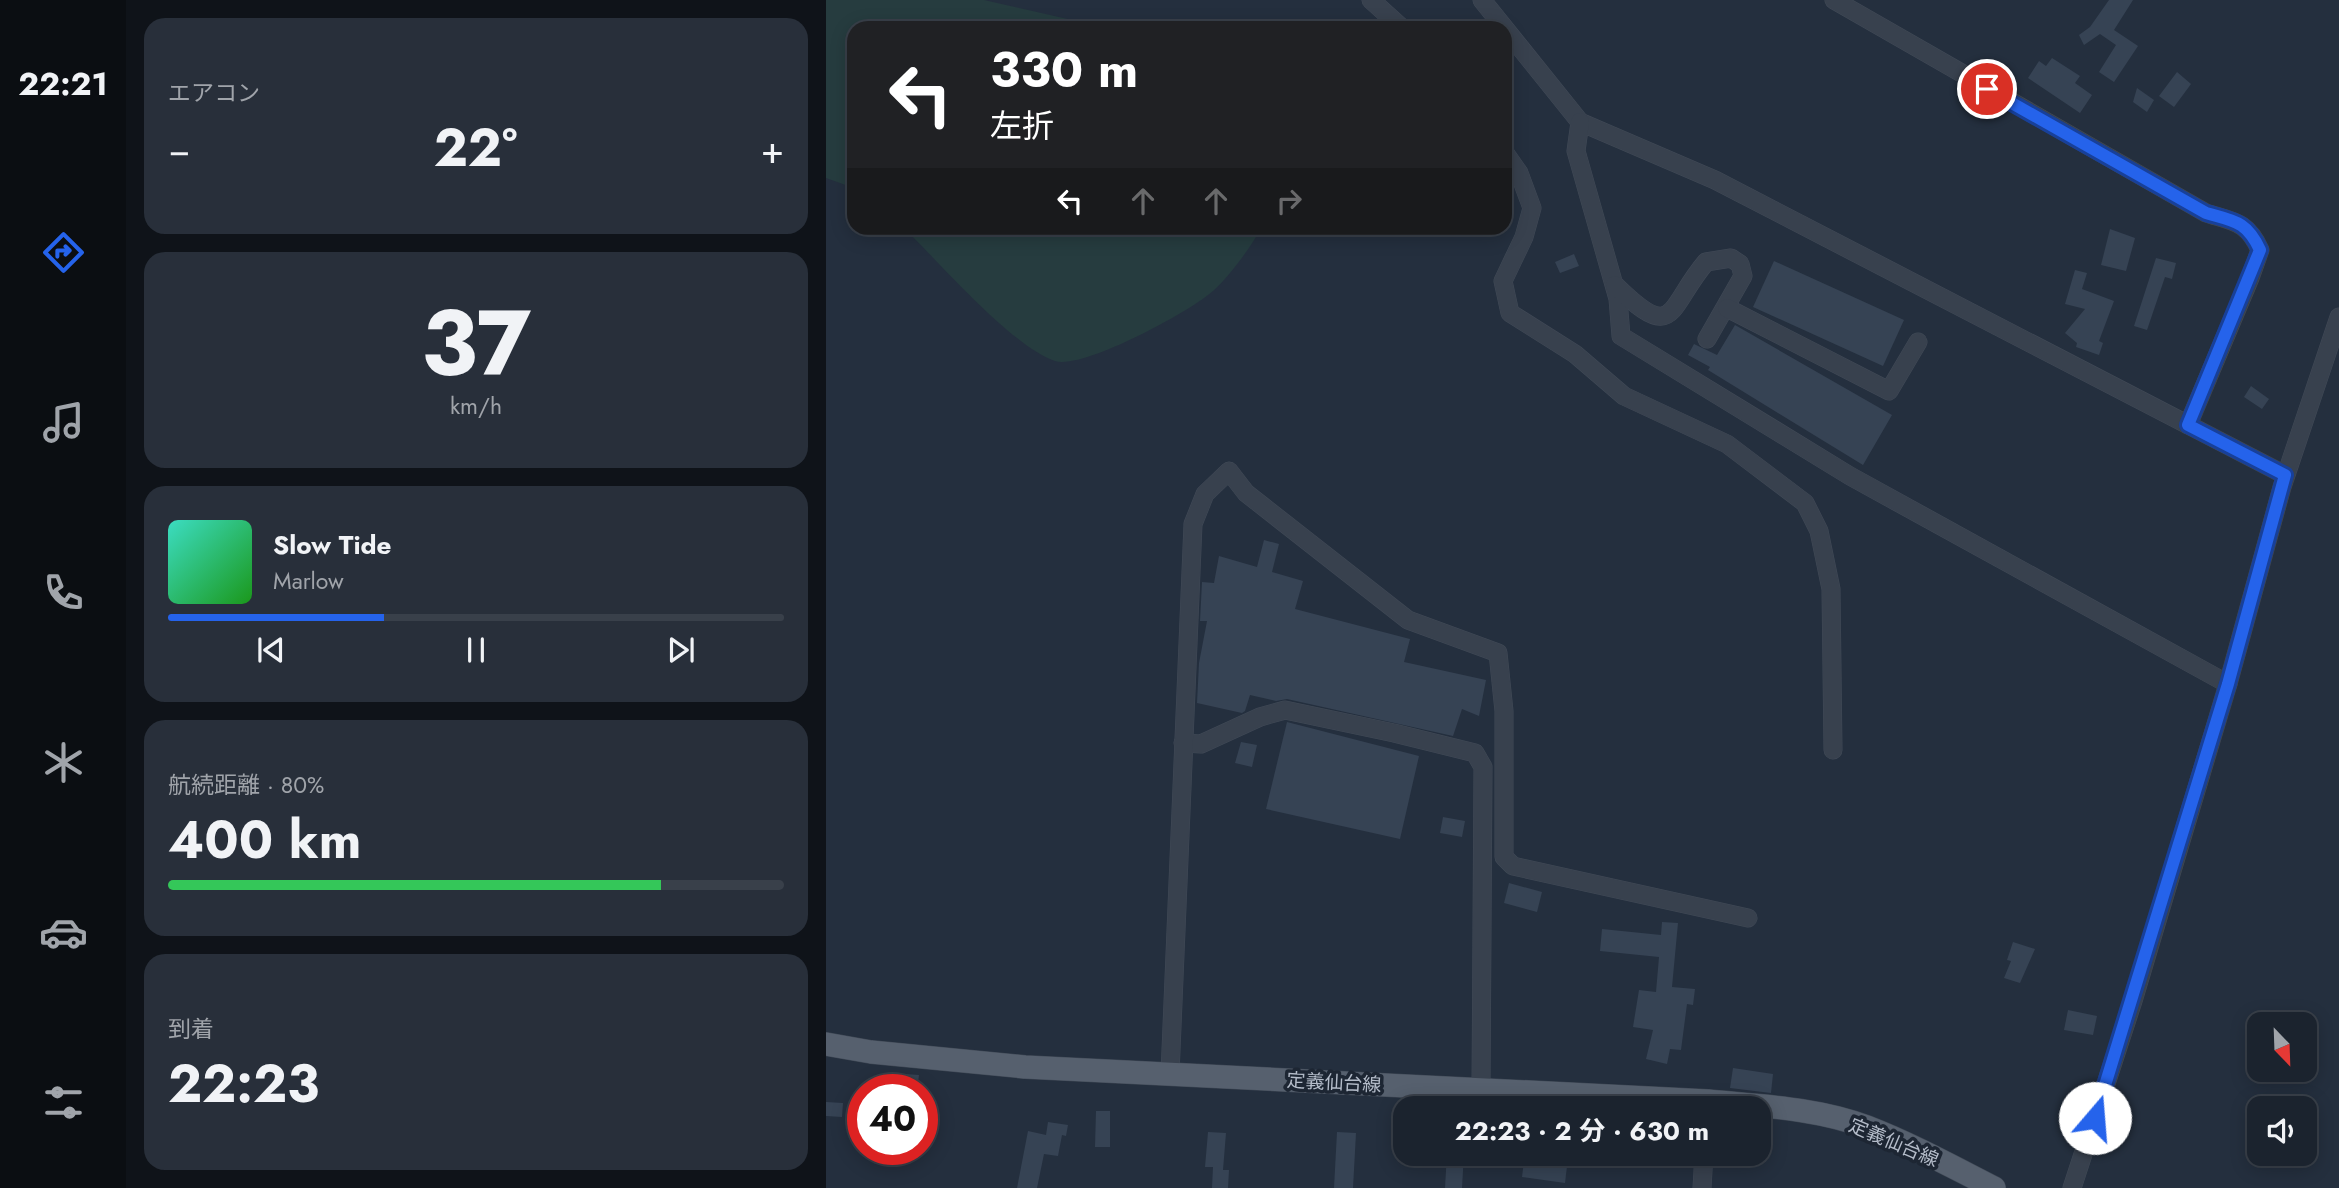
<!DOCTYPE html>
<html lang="ja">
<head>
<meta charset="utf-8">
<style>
  body { margin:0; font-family:Jost,"Noto Sans JP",sans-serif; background:#282f3a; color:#f1f3f6; height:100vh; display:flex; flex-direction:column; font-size:26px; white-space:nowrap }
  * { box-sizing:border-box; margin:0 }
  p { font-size:23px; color:#a0a4aa }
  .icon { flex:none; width:38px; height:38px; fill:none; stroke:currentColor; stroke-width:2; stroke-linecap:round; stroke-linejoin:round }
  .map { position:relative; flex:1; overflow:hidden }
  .sheet { display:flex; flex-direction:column; gap:18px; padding:18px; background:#0f1319; width:700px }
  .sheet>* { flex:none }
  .hud { position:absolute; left:21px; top:21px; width:665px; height:214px; border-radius:21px; box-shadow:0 4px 18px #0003,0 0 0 2px #39404a; background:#202124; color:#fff; overflow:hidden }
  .needle { width:46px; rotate:157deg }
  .tools { position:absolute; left:1421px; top:1012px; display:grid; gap:14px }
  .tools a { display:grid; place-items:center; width:70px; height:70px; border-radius:14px; background:#1b232e; box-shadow:0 4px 18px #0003,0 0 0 2px #39404a; font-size:35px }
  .speed { position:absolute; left:21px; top:1074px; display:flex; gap:14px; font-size:35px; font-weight:700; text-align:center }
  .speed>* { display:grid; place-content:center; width:91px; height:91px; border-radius:50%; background:#1b232e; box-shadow:0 4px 18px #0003,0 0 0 2px #39404a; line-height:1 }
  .speed .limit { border:10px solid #d22; background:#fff; color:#111 }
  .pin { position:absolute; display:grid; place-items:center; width:60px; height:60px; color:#fff; margin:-30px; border:4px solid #fff; border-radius:50%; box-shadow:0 2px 7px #0007 }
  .me { position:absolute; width:77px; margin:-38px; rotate:18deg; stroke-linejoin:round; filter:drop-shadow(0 0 5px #0008) }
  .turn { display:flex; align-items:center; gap:24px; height:147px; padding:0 28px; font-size:32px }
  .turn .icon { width:91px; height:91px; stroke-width:2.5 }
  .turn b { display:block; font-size:49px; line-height:60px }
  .lanes { display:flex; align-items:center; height:66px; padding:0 28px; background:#0003; justify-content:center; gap:35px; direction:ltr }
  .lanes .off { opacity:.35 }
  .big { font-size:52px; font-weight:700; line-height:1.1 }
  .sheet .widget { flex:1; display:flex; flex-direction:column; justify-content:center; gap:10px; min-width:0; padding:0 24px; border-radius:21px; background:#282f3a }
  .sheet .dial { align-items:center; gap:0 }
  .dial b { font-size:91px; line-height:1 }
  .song { display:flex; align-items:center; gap:21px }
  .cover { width:84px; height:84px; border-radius:10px; background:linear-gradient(135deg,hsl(170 70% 55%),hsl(120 70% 35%)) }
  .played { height:7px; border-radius:4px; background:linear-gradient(90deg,#2563eb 35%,#39404a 35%) }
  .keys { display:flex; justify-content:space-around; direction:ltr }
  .heat { display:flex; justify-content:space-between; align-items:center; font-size:38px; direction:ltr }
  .charge { height:10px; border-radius:5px; background:linear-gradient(90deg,#34c759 80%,#39404a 0) }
  .trip { position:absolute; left:567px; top:1096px; width:378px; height:70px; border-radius:21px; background:#1b232e; box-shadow:0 4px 18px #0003,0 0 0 2px #39404a; font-weight:700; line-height:70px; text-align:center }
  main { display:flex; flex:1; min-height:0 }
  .tabs { display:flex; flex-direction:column; width:126px; justify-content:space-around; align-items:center; background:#0b0e12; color:#a0a4aa }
  .tabs .icon { width:49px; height:49px }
  .tabs .current { color:#2563eb }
  .tabs b { font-size:32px; color:#f1f3f6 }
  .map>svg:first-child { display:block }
  .green { fill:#263c3f }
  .building { fill:#364354 }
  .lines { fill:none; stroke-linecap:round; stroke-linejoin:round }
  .minor-casing { stroke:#414a57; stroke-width:19 }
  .major-casing { stroke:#414a57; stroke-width:24 }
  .minor { stroke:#38414e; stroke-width:18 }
  .major { stroke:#56606e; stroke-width:23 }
  .route-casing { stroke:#184099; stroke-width:18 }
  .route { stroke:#2563eb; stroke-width:12 }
  .labels { text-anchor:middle; stroke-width:7; stroke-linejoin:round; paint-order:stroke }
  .street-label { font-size:19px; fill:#b4bcc9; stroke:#1d2633 }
</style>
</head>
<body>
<main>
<nav class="tabs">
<b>22:21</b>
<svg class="icon current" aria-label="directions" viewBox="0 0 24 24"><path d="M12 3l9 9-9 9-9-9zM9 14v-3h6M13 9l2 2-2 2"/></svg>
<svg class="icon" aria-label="music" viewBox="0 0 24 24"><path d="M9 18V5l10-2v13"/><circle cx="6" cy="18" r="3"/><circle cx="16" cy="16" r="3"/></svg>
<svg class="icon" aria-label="phone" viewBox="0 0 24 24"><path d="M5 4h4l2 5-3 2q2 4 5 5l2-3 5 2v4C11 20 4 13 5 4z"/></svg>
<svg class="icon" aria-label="climate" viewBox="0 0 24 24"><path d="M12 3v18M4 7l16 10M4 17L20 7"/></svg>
<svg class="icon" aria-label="car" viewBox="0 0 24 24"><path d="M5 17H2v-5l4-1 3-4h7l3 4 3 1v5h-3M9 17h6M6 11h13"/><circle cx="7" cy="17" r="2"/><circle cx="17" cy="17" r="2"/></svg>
<svg class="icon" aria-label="filters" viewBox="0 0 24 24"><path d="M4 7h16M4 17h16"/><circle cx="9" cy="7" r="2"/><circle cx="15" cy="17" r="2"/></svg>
</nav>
<section class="sheet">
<div class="widget"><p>エアコン</p>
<div class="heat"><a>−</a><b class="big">22°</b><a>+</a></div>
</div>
<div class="widget dial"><b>37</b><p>km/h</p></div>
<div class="widget">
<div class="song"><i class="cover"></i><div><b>Slow Tide</b><p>Marlow</p></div></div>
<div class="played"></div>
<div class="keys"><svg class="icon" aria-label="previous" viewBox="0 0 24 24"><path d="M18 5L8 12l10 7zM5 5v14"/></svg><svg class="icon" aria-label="pause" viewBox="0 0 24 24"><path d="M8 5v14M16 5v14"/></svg><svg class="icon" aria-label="next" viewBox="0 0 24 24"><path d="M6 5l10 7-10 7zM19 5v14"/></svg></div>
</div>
<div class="widget"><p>航続距離 · 80%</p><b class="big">400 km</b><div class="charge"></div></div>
<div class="widget"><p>到着</p><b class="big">22:23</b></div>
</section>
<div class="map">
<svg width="1513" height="1188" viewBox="0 0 1513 1188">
  <rect width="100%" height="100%" fill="#242f3e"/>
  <g class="green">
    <polygon points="0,0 158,0 281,28 28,28 28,188 0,178"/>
    <path d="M78,228H435C426,246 402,278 387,291C365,311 257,370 229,361C185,346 113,262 78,228Z"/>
  </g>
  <g class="building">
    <polygon points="1283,0 1307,0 1288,30 1312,46 1288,82 1273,72 1290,45 1274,34 1258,45 1253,35 1264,27"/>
    <polygon points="1226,58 1254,76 1249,83 1266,95 1254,113 1202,78 1213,61 1220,66"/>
    <polygon points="1351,72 1365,84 1348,107 1333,96"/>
    <polygon points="1311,88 1328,100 1321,112 1307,102"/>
    <polygon points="1284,229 1309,238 1300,271 1275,265"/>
    <polygon points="748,254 753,266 734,273 729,262"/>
    <polygon points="1330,258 1350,263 1346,279 1339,277 1321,330 1308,326"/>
    <polygon points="948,261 1078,320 1057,366 927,307"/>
    <polygon points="1249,270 1261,273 1256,289 1288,301 1273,341 1277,343 1273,355 1250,347 1251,343 1239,333 1259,309 1239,304"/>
    <polygon points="909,325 1066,415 1037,465 882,370 884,367 862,355 868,344 891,355"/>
    <polygon points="1425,386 1443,399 1436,409 1418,397"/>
    <polygon points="438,540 453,544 446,572 477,581 469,609 584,639 578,662 660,680 653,716 636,709 627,736 461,699 450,701 424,695 419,711 416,713 371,703 373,663 381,621 374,621 376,582 388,583 393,556 431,567"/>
    <polygon points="461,722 593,756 574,839 440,809"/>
    <polygon points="415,742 431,745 426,767 409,763"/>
    <polygon points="617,817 639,821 636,837 614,833"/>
    <polygon points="683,883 716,892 711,912 678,903"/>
    <polygon points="836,922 852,923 846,987 869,989 867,1005 861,1004 855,1050 844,1049 841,1064 820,1059 827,1030 807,1027 813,990 830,992 833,957 774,951 776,929 835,935"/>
    <polygon points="1187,942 1209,949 1194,983 1178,978 1185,961 1181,960"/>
    <polygon points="1242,1010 1271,1016 1267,1035 1238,1030"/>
    <polygon points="907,1068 947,1074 945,1093 904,1088"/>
    <polygon points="79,1074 93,1075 91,1090 77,1090"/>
    <polygon points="0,1102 17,1103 16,1117 0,1116"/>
    <polygon points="270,1111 284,1111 284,1147 269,1147"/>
    <polygon points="222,1122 242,1125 240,1136 236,1135 232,1156 218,1154 211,1188 191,1188 202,1131 220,1135"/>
    <polygon points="382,1132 400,1133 397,1170 403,1170 402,1188 386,1188 387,1167 379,1167"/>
    <polygon points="511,1132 530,1133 527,1188 508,1188"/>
    <polygon points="621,1153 638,1153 636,1188 619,1188"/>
    <polygon points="699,1153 742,1158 739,1183 696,1177"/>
  </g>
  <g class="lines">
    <defs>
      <g id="minor">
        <polyline points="545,0 576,28"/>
        <polyline points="656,0 754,122 889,180 1459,475"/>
        <path d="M1008,0L1380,213C1408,222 1421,221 1434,250L1424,278L1362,425"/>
        <polyline points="754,122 750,151 792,299 795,336 1024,476 1402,684"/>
        <polyline points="679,153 693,173 706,208 698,237 677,281 684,313 749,354 798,396 901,444 979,503 993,531 1005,589 1007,750"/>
        <path d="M789,285C850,345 841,308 880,262L905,258L914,264L917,276L881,339"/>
        <polyline points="901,308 1063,391 1092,342"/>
        <polyline points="357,743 375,744 434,717 459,710 568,733 649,753 657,767 655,1089"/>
        <polyline points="344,1074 367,524 379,494 403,471 420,493 582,620 672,653 678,711 678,857 687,866 922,918"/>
        <polyline points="876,1188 878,1153"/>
        <polyline points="1246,1188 1307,1001 1402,684 1456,487 1513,317"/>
      </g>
      <path id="major" d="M0,1044L45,1052L199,1067L882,1101C935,1106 991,1108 1041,1127C1085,1144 1127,1167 1168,1188"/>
    </defs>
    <use href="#minor" class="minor-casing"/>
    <use href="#major" class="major-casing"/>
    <use href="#minor" class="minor"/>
    <use href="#major" class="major"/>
  </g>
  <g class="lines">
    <defs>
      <path id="route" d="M1161,89L1380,213C1408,221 1421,221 1434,250L1362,425L1459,475L1402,684L1269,1118"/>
    </defs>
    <use href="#route" class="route-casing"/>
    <use href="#route" class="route"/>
  </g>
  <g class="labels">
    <g class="street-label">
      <text transform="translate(508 1082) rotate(3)" y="7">定義仙台線</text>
      <text transform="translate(1068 1142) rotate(23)" y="7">定義仙台線</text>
    </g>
  </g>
</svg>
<div class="tools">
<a><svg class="needle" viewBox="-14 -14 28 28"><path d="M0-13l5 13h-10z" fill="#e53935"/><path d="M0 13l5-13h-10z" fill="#a0a4aa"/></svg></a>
<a><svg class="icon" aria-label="sound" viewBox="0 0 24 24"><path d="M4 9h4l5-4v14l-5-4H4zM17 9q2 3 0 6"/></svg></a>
</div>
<div class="speed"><div class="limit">40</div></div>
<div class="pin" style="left:1161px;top:89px;background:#d93025"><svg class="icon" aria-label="arrive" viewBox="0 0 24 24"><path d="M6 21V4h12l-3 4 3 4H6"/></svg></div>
<svg class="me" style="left:1269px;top:1118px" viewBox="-20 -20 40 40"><circle r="19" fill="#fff"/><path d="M0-13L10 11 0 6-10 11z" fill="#2563eb"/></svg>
<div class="trip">22:23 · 2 分 · 630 m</div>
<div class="hud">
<div class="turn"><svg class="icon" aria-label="left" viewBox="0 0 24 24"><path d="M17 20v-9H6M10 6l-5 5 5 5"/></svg><div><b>330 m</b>左折</div></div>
<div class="lanes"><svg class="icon" aria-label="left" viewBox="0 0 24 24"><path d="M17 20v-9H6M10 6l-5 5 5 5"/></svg><svg class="icon off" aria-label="ahead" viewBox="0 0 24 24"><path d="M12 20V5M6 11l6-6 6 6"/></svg><svg class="icon off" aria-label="ahead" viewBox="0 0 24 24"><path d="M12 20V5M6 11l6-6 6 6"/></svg><svg class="icon off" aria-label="right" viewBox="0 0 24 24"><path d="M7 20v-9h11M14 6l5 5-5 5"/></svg></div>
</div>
</div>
</main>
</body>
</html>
